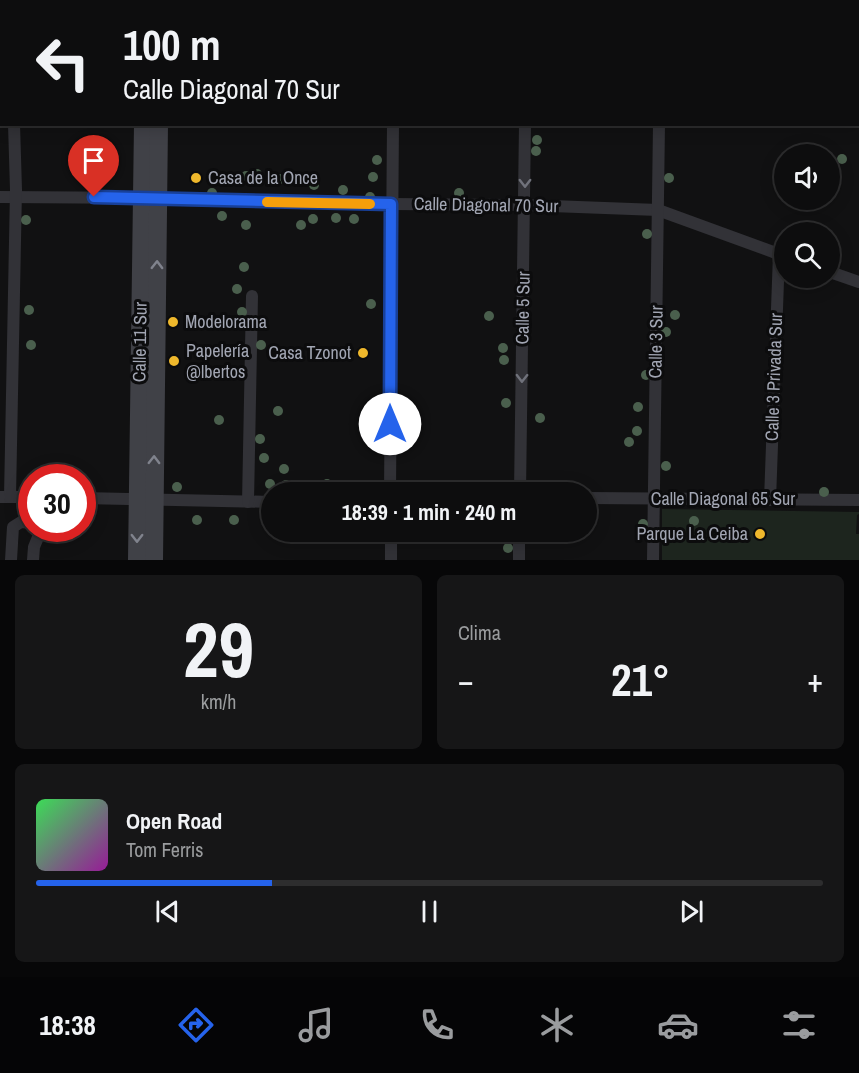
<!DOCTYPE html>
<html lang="es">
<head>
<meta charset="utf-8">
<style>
  body { margin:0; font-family:"Archivo Narrow",sans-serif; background:#161617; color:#f1f3f6; height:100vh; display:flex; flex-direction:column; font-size:22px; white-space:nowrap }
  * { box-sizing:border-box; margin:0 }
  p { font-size:20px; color:#9a9c9e }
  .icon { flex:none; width:33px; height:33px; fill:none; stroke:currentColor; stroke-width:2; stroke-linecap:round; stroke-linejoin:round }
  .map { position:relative; height:560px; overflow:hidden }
  .details { display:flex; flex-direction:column; gap:15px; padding:15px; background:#070708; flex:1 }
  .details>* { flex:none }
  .top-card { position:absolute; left:0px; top:0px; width:860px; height:126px; box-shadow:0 3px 15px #0003,0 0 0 2px #2d2d2e; background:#0d0d0e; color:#f1f3f6; overflow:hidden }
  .fabs { position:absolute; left:774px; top:144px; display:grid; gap:12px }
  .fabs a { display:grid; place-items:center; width:66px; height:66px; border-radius:50%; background:#0d0d0e; box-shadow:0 3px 15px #0003,0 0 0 2px #2d2d2e; font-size:30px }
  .speed { position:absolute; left:18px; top:464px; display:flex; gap:12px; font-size:30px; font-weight:700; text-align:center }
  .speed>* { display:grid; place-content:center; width:78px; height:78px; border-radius:50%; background:#0d0d0e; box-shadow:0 3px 15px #0003,0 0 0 2px #2d2d2e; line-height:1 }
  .speed .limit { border:9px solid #d22; background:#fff; color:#111 }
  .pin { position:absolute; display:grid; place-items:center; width:51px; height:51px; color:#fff; margin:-62px -26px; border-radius:50% 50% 50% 0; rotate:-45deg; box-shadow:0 0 6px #0007 }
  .pin .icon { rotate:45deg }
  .me { position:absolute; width:66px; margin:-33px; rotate:0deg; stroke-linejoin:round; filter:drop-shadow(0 0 4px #0008) }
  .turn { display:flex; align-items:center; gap:21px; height:126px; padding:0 24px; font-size:27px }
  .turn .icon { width:78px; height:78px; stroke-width:2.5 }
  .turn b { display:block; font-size:42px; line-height:51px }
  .big { font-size:45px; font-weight:700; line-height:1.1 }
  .details .widget { flex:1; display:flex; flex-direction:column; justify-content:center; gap:9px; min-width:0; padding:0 21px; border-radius:9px; background:#161617 }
  .details .dial { align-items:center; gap:0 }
  .dial b { font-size:78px; line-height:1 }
  .song { display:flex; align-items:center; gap:18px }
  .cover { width:72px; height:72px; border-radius:9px; background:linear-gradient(135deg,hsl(130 70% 55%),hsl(300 70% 35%)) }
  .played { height:6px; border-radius:3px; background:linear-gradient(90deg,#2563eb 30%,#2d2d2e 30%) }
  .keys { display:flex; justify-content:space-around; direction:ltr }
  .heat { display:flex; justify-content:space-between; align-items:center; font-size:33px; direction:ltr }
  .details .tiles { flex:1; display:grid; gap:15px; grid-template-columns:1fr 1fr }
  .widget:last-child { grid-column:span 2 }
  .trip { position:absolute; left:261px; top:482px; width:336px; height:60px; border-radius:30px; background:#0d0d0e; box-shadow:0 3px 15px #0003,0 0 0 2px #2d2d2e; font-weight:700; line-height:60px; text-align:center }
  .tabs { display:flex; height:96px; justify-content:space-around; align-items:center; background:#050506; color:#9a9c9e }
  .tabs .icon { width:42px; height:42px }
  .tabs .active { color:#2563eb }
  .tabs b { font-size:27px; color:#f1f3f6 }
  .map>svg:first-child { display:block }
  .green { fill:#1d251e }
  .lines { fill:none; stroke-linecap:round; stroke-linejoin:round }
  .street { stroke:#323237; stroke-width:12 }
  .secondary { stroke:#404147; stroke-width:18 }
  .tree { fill:#4a5f4d }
  .oneway { stroke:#70727b }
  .oneway2 { stroke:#80838d }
  .route-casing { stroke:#184099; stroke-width:15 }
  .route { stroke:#2563eb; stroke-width:10 }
  .slow { stroke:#f59e0b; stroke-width:10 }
  .poi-dot { fill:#efb82c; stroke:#0c0c0d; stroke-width:2 }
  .labels { text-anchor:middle; stroke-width:6; stroke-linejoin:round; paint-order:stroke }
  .poi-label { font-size:18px; fill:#a2a6b3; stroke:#0c0c0d; text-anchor:start }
  .street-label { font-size:18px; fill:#a2a6b3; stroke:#0c0c0d }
</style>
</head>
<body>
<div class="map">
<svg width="859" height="560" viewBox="0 0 859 560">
  <rect width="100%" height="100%" fill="#111112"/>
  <polygon class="green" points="662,509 859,512 859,514 857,515 856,534 859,534 859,560 662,560"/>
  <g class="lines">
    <g class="street">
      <polyline points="524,0 524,2"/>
      <polyline points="732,0 736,2"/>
      <polyline points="16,2 16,0"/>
      <polyline points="395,2 395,0"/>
      <polyline points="660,2 660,0"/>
      <polyline points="858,44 859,44"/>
      <polyline points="0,197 158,198 180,200 391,204 525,205 658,210 784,256"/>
      <polyline points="830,272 859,282"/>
      <polyline points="390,492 393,124"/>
      <polyline points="520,492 525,124"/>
      <polyline points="0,497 32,497"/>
      <polyline points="10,497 16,190 14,124"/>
      <polyline points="82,498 272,502"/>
      <polyline points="586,498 859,500"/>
      <polyline points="770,500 779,254"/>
      <polyline points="248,502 252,296"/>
      <polyline points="391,531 391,560"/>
      <polyline points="11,560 13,527 21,522 32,523"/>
      <polyline points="33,560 34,547 41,530 38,528"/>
      <polyline points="519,560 519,531"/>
      <polyline points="653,560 659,124"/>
    </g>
    <g class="secondary">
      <polyline points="144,2 144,0"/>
      <polyline points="160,2 160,0"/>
      <polyline points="137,560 143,124"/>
      <polyline points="154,560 159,124"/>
    </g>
  </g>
  <g class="tree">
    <circle cx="537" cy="140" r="5"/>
    <circle cx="536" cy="151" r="5"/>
    <circle cx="842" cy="159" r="5"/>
    <circle cx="377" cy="160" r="5"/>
    <circle cx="257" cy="174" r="5"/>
    <circle cx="246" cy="176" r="5"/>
    <circle cx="373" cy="177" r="5"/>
    <circle cx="669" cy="178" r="5"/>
    <circle cx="280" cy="179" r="5"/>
    <circle cx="314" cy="185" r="5"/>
    <circle cx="343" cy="190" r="5"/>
    <circle cx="212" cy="193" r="5"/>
    <circle cx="459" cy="193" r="5"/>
    <circle cx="370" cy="197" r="5"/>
    <circle cx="222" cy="216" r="5"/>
    <circle cx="336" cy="218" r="5"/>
    <circle cx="313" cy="219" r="5"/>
    <circle cx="354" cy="219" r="5"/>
    <circle cx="26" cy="220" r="5"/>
    <circle cx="246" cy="225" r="5"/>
    <circle cx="301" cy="225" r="5"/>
    <circle cx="647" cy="234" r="5"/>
    <circle cx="244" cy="267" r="5"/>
    <circle cx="237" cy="289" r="5"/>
    <circle cx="371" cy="304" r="5"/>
    <circle cx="29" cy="310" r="5"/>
    <circle cx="242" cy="312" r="5"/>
    <circle cx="675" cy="315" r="5"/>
    <circle cx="489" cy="316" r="5"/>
    <circle cx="666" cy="332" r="5"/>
    <circle cx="31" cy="345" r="5"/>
    <circle cx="261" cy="345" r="5"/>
    <circle cx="503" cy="348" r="5"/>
    <circle cx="504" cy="360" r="5"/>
    <circle cx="646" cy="375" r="5"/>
    <circle cx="506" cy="403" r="5"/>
    <circle cx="400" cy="407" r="5"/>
    <circle cx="638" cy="407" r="5"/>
    <circle cx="278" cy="411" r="5"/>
    <circle cx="540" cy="418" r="5"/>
    <circle cx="399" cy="419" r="5"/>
    <circle cx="219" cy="420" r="5"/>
    <circle cx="637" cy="431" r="5"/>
    <circle cx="260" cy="439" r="5"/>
    <circle cx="629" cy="442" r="5"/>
    <circle cx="264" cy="458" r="5"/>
    <circle cx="666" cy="466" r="5"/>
    <circle cx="284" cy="469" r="5"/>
    <circle cx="270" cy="484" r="5"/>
    <circle cx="327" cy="484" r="5"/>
    <circle cx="286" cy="485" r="5"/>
    <circle cx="177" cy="487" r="5"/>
    <circle cx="824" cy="492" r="5"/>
    <circle cx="197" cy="520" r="5"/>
    <circle cx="234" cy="520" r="5"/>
    <circle cx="694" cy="521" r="5"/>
    <circle cx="643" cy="524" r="5"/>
    <circle cx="508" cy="548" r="5"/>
  </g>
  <defs><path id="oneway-chevron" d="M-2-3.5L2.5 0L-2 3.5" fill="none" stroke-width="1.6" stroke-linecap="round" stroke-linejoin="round" transform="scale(1.5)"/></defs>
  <g class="oneway">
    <use href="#oneway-chevron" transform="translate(525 183) rotate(90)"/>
    <use href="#oneway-chevron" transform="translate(522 378) rotate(91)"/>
  </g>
  <g class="oneway2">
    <use href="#oneway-chevron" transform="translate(157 265) rotate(-89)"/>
    <use href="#oneway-chevron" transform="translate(154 460) rotate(-89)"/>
    <use href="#oneway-chevron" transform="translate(137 538) rotate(90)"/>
  </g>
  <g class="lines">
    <defs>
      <polyline id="route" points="94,197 391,204 390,424"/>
    </defs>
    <use href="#route" class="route-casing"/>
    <use href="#route" class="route"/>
    <polyline class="slow" points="267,202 370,204"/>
  </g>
  <g class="poi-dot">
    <circle cx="196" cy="178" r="6"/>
    <circle cx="173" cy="322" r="6"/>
    <circle cx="363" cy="353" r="6"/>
    <circle cx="174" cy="361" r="6"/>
    <circle cx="760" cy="534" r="6"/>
  </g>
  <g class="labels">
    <g class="poi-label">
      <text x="208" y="184">Casa de la Once</text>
      <text x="185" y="328">Modelorama</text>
      <text x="186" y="357">Papelería<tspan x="186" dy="21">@lbertos</tspan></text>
      <text x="351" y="359" text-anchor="end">Casa Tzonot</text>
      <text x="748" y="540" text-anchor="end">Parque La Ceiba</text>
    </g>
    <g class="street-label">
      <text transform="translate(486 205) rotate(1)" y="6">Calle Diagonal 70 Sur</text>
      <text transform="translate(523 308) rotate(-89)" y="6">Calle 5 Sur</text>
      <text transform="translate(140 342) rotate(-89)" y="6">Calle 11 Sur</text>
      <text transform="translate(656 342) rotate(-89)" y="6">Calle 3 Sur</text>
      <text transform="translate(774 377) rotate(-88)" y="6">Calle 3 Privada Sur</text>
      <text x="723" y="505">Calle Diagonal 65 Sur</text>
    </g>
  </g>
</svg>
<div class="fabs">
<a><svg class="icon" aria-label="sound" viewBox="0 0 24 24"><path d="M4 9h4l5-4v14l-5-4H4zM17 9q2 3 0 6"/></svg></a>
<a><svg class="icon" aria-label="search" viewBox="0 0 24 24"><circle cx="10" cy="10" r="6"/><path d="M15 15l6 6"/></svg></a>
</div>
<div class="speed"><div class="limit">30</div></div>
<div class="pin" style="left:94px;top:197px;background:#d93025"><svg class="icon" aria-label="arrive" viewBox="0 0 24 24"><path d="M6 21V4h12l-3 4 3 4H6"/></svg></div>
<svg class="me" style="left:390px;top:424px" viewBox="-20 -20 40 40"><circle r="19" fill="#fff"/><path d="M0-13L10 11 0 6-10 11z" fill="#2563eb"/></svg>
<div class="trip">18:39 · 1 min · 240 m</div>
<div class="top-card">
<div class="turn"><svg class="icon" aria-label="left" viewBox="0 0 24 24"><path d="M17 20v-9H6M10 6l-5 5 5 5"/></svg><div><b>100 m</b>Calle Diagonal 70 Sur</div></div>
</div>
</div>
<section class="details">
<div class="tiles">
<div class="widget dial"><b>29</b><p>km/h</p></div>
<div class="widget"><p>Clima</p>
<div class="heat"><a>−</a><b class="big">21°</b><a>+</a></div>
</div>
<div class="widget">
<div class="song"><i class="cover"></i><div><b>Open Road</b><p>Tom Ferris</p></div></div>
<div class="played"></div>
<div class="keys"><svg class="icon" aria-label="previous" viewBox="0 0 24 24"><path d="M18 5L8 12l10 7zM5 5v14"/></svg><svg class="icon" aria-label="pause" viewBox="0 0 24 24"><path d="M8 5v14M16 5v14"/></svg><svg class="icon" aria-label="next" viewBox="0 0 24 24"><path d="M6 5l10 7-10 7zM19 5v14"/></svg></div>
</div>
</div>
</section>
<nav class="tabs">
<b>18:38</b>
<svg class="icon active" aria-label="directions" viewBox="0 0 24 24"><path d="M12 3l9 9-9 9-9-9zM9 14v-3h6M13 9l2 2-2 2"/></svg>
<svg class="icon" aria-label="music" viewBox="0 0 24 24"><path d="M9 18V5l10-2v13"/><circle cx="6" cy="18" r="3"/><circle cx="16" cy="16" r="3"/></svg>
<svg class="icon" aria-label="phone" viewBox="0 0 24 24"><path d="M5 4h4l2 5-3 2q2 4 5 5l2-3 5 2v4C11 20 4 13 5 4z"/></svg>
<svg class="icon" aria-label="climate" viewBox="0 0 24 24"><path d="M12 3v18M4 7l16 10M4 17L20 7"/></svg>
<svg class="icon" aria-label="car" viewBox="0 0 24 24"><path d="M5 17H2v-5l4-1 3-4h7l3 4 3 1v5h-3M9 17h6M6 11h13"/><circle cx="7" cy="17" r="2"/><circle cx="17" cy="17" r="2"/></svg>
<svg class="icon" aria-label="filters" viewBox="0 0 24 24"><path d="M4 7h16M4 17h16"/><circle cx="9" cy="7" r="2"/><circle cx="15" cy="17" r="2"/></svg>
</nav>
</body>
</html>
